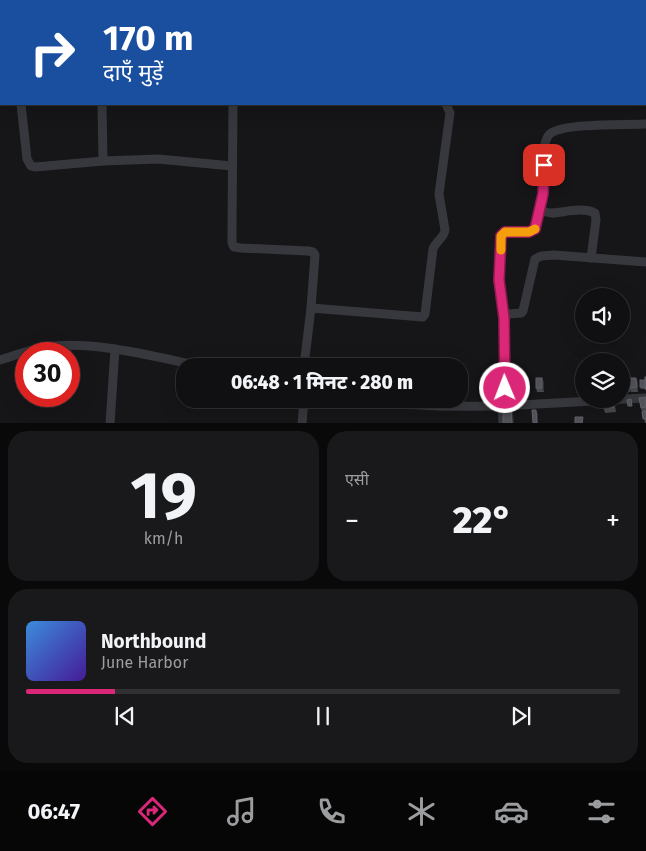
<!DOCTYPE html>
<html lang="hi">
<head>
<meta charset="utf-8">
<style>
  body { margin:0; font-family:"Fira Sans","Noto Sans Devanagari",sans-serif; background:#19191b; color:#f1f3f6; height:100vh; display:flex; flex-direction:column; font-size:19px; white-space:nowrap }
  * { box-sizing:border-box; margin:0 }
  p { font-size:16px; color:#9c9d9f }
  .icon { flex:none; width:28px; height:28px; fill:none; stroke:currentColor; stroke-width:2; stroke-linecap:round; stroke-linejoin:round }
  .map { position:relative; height:423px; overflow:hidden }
  .sheet { display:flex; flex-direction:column; gap:8px; padding:8px; background:#09090a; flex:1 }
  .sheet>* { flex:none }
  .top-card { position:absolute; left:0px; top:0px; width:646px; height:105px; box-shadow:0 5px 20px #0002,0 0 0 1px #303032; background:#1a4fa0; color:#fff; overflow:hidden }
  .buttons { position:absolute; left:575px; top:288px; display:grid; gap:10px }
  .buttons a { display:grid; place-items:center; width:55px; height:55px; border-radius:50%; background:#101012; box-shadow:0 5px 20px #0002,0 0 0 1px #303032; font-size:25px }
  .speed { position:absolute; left:15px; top:342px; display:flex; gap:10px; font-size:25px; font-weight:700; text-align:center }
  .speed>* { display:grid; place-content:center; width:65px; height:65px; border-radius:50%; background:#101012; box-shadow:0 5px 20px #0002,0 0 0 1px #303032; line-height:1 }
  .speed .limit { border:8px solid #d22; background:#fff; color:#111 }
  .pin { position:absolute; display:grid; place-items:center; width:42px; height:42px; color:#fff; margin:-21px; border-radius:10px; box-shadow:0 2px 8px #0006 }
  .me { position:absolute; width:55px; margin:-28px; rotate:359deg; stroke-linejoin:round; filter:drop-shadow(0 0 4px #0008) }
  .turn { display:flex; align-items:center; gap:18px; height:105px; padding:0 20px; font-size:22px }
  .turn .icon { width:65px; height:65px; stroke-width:2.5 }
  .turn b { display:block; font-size:35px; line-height:42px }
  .big { font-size:38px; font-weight:800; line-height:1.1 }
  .sheet .tile { flex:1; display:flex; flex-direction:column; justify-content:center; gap:8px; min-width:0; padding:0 18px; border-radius:20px; background:#19191b }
  .sheet .dial { align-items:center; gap:0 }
  .dial b { font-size:65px; line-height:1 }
  .song { display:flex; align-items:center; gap:15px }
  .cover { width:60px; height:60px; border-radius:8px; background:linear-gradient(135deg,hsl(210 70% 55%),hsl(260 70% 35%)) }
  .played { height:5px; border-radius:2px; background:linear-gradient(90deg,#db2777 15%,#303032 15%) }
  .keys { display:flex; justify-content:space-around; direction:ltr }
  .heat { display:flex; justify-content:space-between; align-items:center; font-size:28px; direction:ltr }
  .sheet .tiles { flex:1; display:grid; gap:8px; grid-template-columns:1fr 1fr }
  .tile:last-child { grid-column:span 2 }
  .trip { position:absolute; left:176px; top:358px; width:292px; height:50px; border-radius:20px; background:#101012; box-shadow:0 5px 20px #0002,0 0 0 1px #303032; font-weight:800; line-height:50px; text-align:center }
  .tabs { display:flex; height:80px; justify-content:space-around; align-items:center; background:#060607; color:#9c9d9f }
  .tabs .icon { width:35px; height:35px }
  .tabs .active { color:#db2777 }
  .tabs b { font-size:22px; color:#f1f3f6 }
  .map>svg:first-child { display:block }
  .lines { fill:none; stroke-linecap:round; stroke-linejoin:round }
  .minor { stroke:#37383d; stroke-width:9 }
  .wall { fill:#47494d }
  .shaded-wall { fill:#2f3033 }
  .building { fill:#525359; stroke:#5f6168 }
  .route-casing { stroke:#8e194d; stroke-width:12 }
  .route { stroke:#db2777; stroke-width:9 }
  .slow { stroke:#f59e0b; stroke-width:9 }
</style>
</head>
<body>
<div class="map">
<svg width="646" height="424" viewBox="0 0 646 424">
  <rect width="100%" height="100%" fill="#161618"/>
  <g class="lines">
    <g class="minor">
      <polyline points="45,0 45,1"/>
      <polyline points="111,0 111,1"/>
      <polyline points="232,0 232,1"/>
      <polyline points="374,1 374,0"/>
      <polyline points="0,48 1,48"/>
      <polyline points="21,104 27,159 31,166 35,167 103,161 158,159 232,166"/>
      <polyline points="102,104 103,161"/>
      <polyline points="233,104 232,229 232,243 234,247 241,248 308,251 313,252 315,255 311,308 304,366"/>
      <path d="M540,211C544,211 548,213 552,213C566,212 582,207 595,213L596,220L591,258"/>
      <path d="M311,308L423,317L425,314L433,249C436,241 444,238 445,230L439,194L450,113L446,104"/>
      <path d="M504,318L500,289L501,236L502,234L507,231L531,232C545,221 544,163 545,144C546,139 547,136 551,133C566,123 626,125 646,124"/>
      <path d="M0,360C16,355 32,349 48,347C92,340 156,357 200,366"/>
      <path d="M364,399C457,414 553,402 646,398"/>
      <polyline points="502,404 503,424"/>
      <polyline points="506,404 504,318 508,314 521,313 523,311 535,259 541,256 554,255 646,262"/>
      <polyline points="110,424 115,349"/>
      <polyline points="302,424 304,399"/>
    </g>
  </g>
  <g class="wall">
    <polygon points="646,377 646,391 645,389 641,389 640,387"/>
    <polygon points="542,378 544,383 544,392 537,392 536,388"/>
    <polygon points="621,378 638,382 638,392 631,392 630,390 630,392 621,392"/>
    <polygon points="646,397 646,423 645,423 641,408"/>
    <polygon points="615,406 616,412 605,413 604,409"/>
  </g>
  <g class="shaded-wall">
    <polygon points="542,378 544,383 544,392 542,388"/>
    <polygon points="636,378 638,382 638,392 637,387"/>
    <polygon points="511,405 513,412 514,424 512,424"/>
    <polygon points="536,410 538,414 538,424 537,424"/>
  </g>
  <g class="building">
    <rect x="645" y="377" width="1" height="12"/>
    <rect x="536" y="378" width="6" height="10"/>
    <polygon points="621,378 636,378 637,387 629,388 629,384 628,388 621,388"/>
    <rect x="640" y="380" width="5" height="7"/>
    <polygon points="646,397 646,407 641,408 639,398"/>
    <polygon points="631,399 632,406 628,406 627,400"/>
    <polygon points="613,401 614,407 604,409 603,403"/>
    <polygon points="511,405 512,424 503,424 503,406"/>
    <polygon points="532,410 536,410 537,423 533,423"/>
    <polygon points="646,411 646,419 643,419 642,412"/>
    <polygon points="575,417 583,417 582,424 575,424"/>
  </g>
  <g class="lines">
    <defs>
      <polyline id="route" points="505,388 504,318 499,280 501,236 505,232 529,232 535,229 543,194 544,165"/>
    </defs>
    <use href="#route" class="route-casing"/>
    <use href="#route" class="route"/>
    <polyline class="slow" points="501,250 501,236 505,232 529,232 535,229"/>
  </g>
</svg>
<div class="buttons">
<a><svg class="icon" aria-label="sound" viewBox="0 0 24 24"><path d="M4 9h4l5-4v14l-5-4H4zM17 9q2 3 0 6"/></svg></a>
<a><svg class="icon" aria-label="layers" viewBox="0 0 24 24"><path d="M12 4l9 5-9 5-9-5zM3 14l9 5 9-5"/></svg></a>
</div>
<div class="speed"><div class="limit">30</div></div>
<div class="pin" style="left:544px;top:165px;background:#d93025"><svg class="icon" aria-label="arrive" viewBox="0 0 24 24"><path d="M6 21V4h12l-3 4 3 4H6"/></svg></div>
<svg class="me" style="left:505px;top:388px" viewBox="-20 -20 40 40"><circle r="17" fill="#db2777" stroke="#fff" stroke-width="3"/><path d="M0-11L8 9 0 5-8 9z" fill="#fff"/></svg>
<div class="trip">06:48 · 1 मिनट · 280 m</div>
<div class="top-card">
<div class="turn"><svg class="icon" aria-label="right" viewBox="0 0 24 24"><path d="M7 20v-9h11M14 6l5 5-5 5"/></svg><div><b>170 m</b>दाएँ मुड़ें</div></div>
</div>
</div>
<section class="sheet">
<div class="tiles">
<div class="tile dial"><b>19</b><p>km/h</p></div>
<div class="tile"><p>एसी</p>
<div class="heat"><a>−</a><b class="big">22°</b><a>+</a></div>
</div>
<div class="tile">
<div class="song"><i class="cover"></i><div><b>Northbound</b><p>June Harbor</p></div></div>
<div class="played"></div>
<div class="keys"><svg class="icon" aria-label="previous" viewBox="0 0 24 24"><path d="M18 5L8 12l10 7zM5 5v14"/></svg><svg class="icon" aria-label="pause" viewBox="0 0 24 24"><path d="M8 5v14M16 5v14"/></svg><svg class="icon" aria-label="next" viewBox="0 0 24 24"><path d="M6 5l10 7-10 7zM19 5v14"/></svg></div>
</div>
</div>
</section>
<nav class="tabs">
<b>06:47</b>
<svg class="icon active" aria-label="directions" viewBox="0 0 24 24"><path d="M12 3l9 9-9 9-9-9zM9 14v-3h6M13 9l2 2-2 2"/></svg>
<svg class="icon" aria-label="music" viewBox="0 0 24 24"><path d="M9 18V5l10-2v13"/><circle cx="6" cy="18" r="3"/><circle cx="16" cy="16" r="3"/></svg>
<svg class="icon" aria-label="phone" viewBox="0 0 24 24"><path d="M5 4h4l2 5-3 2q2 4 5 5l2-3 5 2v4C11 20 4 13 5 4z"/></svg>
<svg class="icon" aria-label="climate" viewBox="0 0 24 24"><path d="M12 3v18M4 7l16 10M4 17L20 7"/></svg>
<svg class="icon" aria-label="car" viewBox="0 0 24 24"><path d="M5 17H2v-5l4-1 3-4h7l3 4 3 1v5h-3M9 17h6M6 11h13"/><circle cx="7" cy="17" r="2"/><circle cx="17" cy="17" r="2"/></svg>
<svg class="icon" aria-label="filters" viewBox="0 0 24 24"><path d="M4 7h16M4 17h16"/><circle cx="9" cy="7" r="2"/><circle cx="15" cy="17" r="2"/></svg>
</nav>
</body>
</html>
